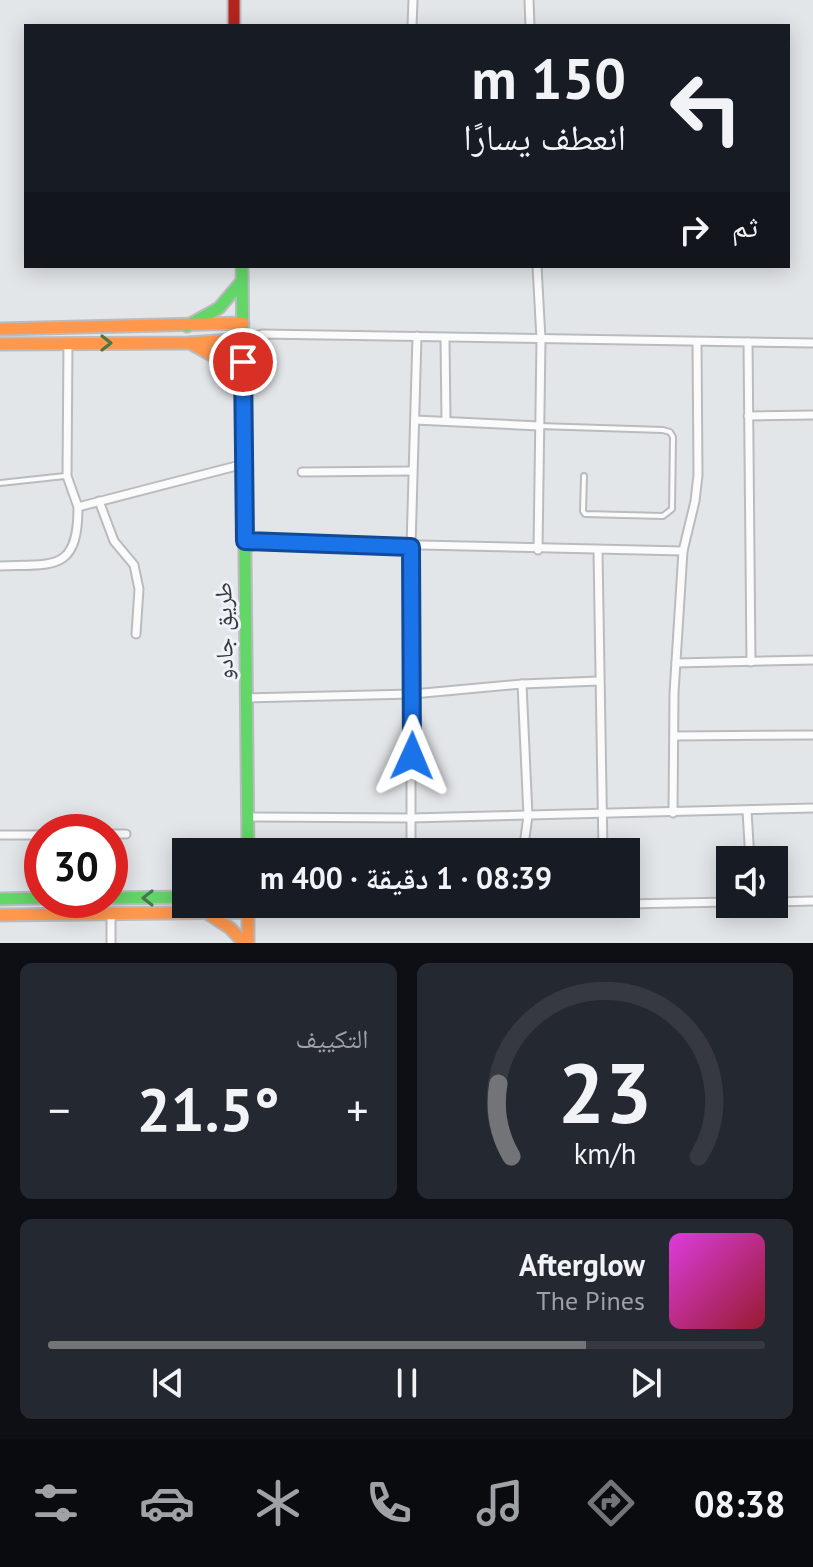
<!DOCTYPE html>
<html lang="ar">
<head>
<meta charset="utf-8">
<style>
  body { margin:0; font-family:"PT Sans","Noto Naskh Arabic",sans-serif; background:#242831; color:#f1f3f6; direction:rtl; height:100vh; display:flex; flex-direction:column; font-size:30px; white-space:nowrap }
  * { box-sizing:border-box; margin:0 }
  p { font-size:26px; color:#9ea1a6 }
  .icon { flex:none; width:44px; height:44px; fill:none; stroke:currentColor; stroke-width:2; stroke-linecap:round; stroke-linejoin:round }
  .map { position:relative; height:943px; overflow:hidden; direction:ltr }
  .side { display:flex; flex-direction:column; gap:20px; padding:20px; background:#0d0f14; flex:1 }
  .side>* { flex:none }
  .hud { position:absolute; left:24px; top:24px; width:766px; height:244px; border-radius:0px; box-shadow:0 4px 20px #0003; direction:rtl; background:#171b24; color:#f1f3f6; overflow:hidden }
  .tools { position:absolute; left:716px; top:846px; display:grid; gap:16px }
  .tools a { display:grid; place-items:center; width:72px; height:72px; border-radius:0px; background:#171b24; box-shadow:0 4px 20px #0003; font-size:40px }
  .speed { position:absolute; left:24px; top:814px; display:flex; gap:16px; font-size:40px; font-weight:700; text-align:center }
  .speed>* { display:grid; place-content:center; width:104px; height:104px; border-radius:50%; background:#171b24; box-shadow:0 4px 20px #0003; line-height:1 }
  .speed .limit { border:12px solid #d22; background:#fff; color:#111 }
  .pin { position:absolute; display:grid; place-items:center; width:68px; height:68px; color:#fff; margin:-34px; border:4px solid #fff; border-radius:50%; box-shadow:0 2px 8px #0007 }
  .me { position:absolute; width:88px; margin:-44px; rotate:1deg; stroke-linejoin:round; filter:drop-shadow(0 0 6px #0008) }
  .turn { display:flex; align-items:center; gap:28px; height:168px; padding:0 32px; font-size:36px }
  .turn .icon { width:104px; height:104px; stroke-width:2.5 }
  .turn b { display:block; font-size:56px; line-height:68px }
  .then { display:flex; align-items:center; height:76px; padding:0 32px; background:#0003; gap:16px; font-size:30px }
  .big { font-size:60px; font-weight:700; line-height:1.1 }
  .side .card { flex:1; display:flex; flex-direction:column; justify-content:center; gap:12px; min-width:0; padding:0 28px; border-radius:12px; background:#242831 }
  .side .dial { align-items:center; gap:0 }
  .dial svg { height:208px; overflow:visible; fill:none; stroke:#363941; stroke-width:7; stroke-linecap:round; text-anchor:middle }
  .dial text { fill:#f1f3f6; stroke:none }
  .song { display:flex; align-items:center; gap:24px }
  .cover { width:96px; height:96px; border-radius:12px; background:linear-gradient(135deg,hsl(300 70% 55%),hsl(350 70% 35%)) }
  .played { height:8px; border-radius:4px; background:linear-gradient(90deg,#737477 75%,#363941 75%) }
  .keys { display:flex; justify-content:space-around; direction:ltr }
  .heat { display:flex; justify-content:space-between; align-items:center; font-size:44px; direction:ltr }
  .side .tiles { flex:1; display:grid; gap:20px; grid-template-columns:1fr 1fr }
  .card:last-child { grid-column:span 2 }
  .trip { position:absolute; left:172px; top:838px; width:468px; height:80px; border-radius:0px; background:#171b24; box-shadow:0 4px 20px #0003; font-weight:700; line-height:80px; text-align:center; direction:rtl }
  .dock { display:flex; height:128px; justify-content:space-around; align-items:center; background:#090b0e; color:#9ea1a6 }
  .dock .icon { width:56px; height:56px }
  .dock .on { color:#737477 }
  .dock b { font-size:36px; color:#f1f3f6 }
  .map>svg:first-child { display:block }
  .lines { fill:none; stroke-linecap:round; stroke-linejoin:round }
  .lane-casing { stroke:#b9bbbe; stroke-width:8 }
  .street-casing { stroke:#b9bbbe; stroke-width:11 }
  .fast-casing { stroke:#b9bbbe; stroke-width:15 }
  .slow-casing { stroke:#b9bbbe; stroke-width:15 }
  .jam-casing { stroke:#b9bbbe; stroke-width:15 }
  .lane { stroke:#fbfbfc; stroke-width:4 }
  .street { stroke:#fbfbfc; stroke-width:7 }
  .fast { stroke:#63d668; stroke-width:11 }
  .slow { stroke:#ff974d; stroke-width:11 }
  .jam { stroke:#b3261e; stroke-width:11 }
  .oneway { stroke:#48774c }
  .route-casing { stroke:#114b97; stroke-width:20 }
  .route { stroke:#1a73e8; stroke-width:14 }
  .labels { text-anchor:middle; stroke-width:6; stroke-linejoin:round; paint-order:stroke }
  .street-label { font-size:24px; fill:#36373a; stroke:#eef2f9 }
</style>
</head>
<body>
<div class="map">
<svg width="813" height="943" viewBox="0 0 813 943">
  <rect width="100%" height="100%" fill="#e3e6e9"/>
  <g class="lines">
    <defs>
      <g id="lane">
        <polyline points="539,426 663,430 670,432 673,437 672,509 663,516 585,514 583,511 584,476"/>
        <polyline points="0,483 65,476"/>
      </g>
      <g id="street">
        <polyline points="529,0 530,26"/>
        <polyline points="412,26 413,0"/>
        <polyline points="537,266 541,339 538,550"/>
        <polyline points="244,339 262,334 813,343"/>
        <polyline points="445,339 446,421"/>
        <polyline points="748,342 751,662"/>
        <polyline points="68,343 67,476 78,507"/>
        <polyline points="748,416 813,415"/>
        <polyline points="415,420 539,426"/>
        <polyline points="302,472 412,471"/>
        <polyline points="99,501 114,541 134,565 139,589 136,634"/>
        <polyline points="245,541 683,551"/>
        <polyline points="598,551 603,852"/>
        <path d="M0,566C54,564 78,572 78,507L244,464"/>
        <polyline points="676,663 813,660"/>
        <polyline points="522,684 528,816 523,852"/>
        <polyline points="246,698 413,694 522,684 599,681"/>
        <polyline points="675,736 813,735"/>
        <polyline points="747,811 750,860"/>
        <polyline points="673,813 674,693 683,551 695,501 698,475 697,342"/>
        <polyline points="247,817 411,818 813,808"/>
        <polyline points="110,834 126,834"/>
        <polyline points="0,835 42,835"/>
        <polyline points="411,852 411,547 417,336"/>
        <polyline points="774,902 813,901"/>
        <polyline points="626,904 730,902"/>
        <polyline points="248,912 273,905 412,907 618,904"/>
        <polyline points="111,914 111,943"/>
      </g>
      <g id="fast">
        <polyline points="242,266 248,852"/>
        <polyline points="187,326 219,308 242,281"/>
        <polyline points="110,898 186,897"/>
        <polyline points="0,899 42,898"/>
      </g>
      <g id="slow">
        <polyline points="0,329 243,323"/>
        <polyline points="190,343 213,356 242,384"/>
        <polyline points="0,344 190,343 243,339"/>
        <polyline points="248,904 248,943"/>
        <polyline points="207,913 230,928 244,943"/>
        <polyline points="0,915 248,912"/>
      </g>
      <polyline id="jam" points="234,0 234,26"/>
    </defs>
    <use href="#lane" class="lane-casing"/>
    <use href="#street" class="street-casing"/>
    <use href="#fast" class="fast-casing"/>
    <use href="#slow" class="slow-casing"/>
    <use href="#jam" class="jam-casing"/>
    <use href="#lane" class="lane"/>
    <use href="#street" class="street"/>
    <use href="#fast" class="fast"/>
    <use href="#slow" class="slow"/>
    <use href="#jam" class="jam"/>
  </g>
  <defs><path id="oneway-chevron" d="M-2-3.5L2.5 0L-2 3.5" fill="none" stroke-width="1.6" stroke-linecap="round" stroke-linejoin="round" transform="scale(2)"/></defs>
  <g class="oneway">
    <use href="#oneway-chevron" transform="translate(106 343)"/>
    <use href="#oneway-chevron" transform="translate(148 898) rotate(180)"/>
  </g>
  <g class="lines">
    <defs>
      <polyline id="route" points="243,362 245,541 411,547 412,756"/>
    </defs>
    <use href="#route" class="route-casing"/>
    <use href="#route" class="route"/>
  </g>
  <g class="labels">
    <g class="street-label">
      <text transform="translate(224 631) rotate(-91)" y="8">طريق جادو</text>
    </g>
  </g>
</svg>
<div class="tools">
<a><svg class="icon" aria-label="sound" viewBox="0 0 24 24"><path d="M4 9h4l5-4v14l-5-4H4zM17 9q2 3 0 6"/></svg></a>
</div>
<div class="speed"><div class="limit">30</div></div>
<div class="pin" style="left:243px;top:362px;background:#d93025"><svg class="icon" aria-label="arrive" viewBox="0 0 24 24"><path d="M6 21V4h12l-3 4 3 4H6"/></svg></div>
<svg class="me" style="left:412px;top:756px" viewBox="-20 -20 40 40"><path d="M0-17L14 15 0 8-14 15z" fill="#1a73e8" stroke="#fff" stroke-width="4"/></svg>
<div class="trip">08:39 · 1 دقيقة · 400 m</div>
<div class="hud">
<div class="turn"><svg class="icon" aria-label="left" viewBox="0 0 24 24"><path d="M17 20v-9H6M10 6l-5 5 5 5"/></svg><div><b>150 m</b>انعطف يسارًا</div></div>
<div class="then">ثم<svg class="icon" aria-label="right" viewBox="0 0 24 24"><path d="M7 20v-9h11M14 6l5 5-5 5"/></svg></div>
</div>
</div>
<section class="side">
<div class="tiles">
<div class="card dial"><svg viewBox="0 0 100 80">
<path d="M14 69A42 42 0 1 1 86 69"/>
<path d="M14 69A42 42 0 0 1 9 41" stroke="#737477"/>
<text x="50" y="56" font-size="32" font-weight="700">23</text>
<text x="50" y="72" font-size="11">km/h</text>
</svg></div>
<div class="card"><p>التكييف</p>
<div class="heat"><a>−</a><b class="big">21.5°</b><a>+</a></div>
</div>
<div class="card">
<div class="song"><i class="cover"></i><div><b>Afterglow</b><p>The Pines</p></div></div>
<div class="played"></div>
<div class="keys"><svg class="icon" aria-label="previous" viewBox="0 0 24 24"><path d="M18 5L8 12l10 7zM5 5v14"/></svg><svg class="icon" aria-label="pause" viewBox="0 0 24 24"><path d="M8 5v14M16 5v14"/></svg><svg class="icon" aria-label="next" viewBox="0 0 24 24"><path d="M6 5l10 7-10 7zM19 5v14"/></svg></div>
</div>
</div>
</section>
<nav class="dock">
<b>08:38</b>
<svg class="icon on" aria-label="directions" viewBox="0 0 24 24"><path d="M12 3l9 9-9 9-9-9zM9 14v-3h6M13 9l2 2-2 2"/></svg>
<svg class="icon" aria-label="music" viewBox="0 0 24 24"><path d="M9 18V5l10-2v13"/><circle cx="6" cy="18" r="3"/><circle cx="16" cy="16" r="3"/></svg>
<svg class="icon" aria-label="phone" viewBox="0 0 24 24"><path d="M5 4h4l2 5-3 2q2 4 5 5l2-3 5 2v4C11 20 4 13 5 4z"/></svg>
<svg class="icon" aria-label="climate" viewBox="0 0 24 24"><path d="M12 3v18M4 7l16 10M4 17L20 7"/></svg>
<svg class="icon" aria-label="car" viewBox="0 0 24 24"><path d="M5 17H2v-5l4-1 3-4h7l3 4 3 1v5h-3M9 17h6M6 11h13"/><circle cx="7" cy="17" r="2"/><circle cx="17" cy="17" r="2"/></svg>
<svg class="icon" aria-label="filters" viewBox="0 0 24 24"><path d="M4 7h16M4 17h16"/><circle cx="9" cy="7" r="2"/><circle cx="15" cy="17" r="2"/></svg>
</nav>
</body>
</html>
